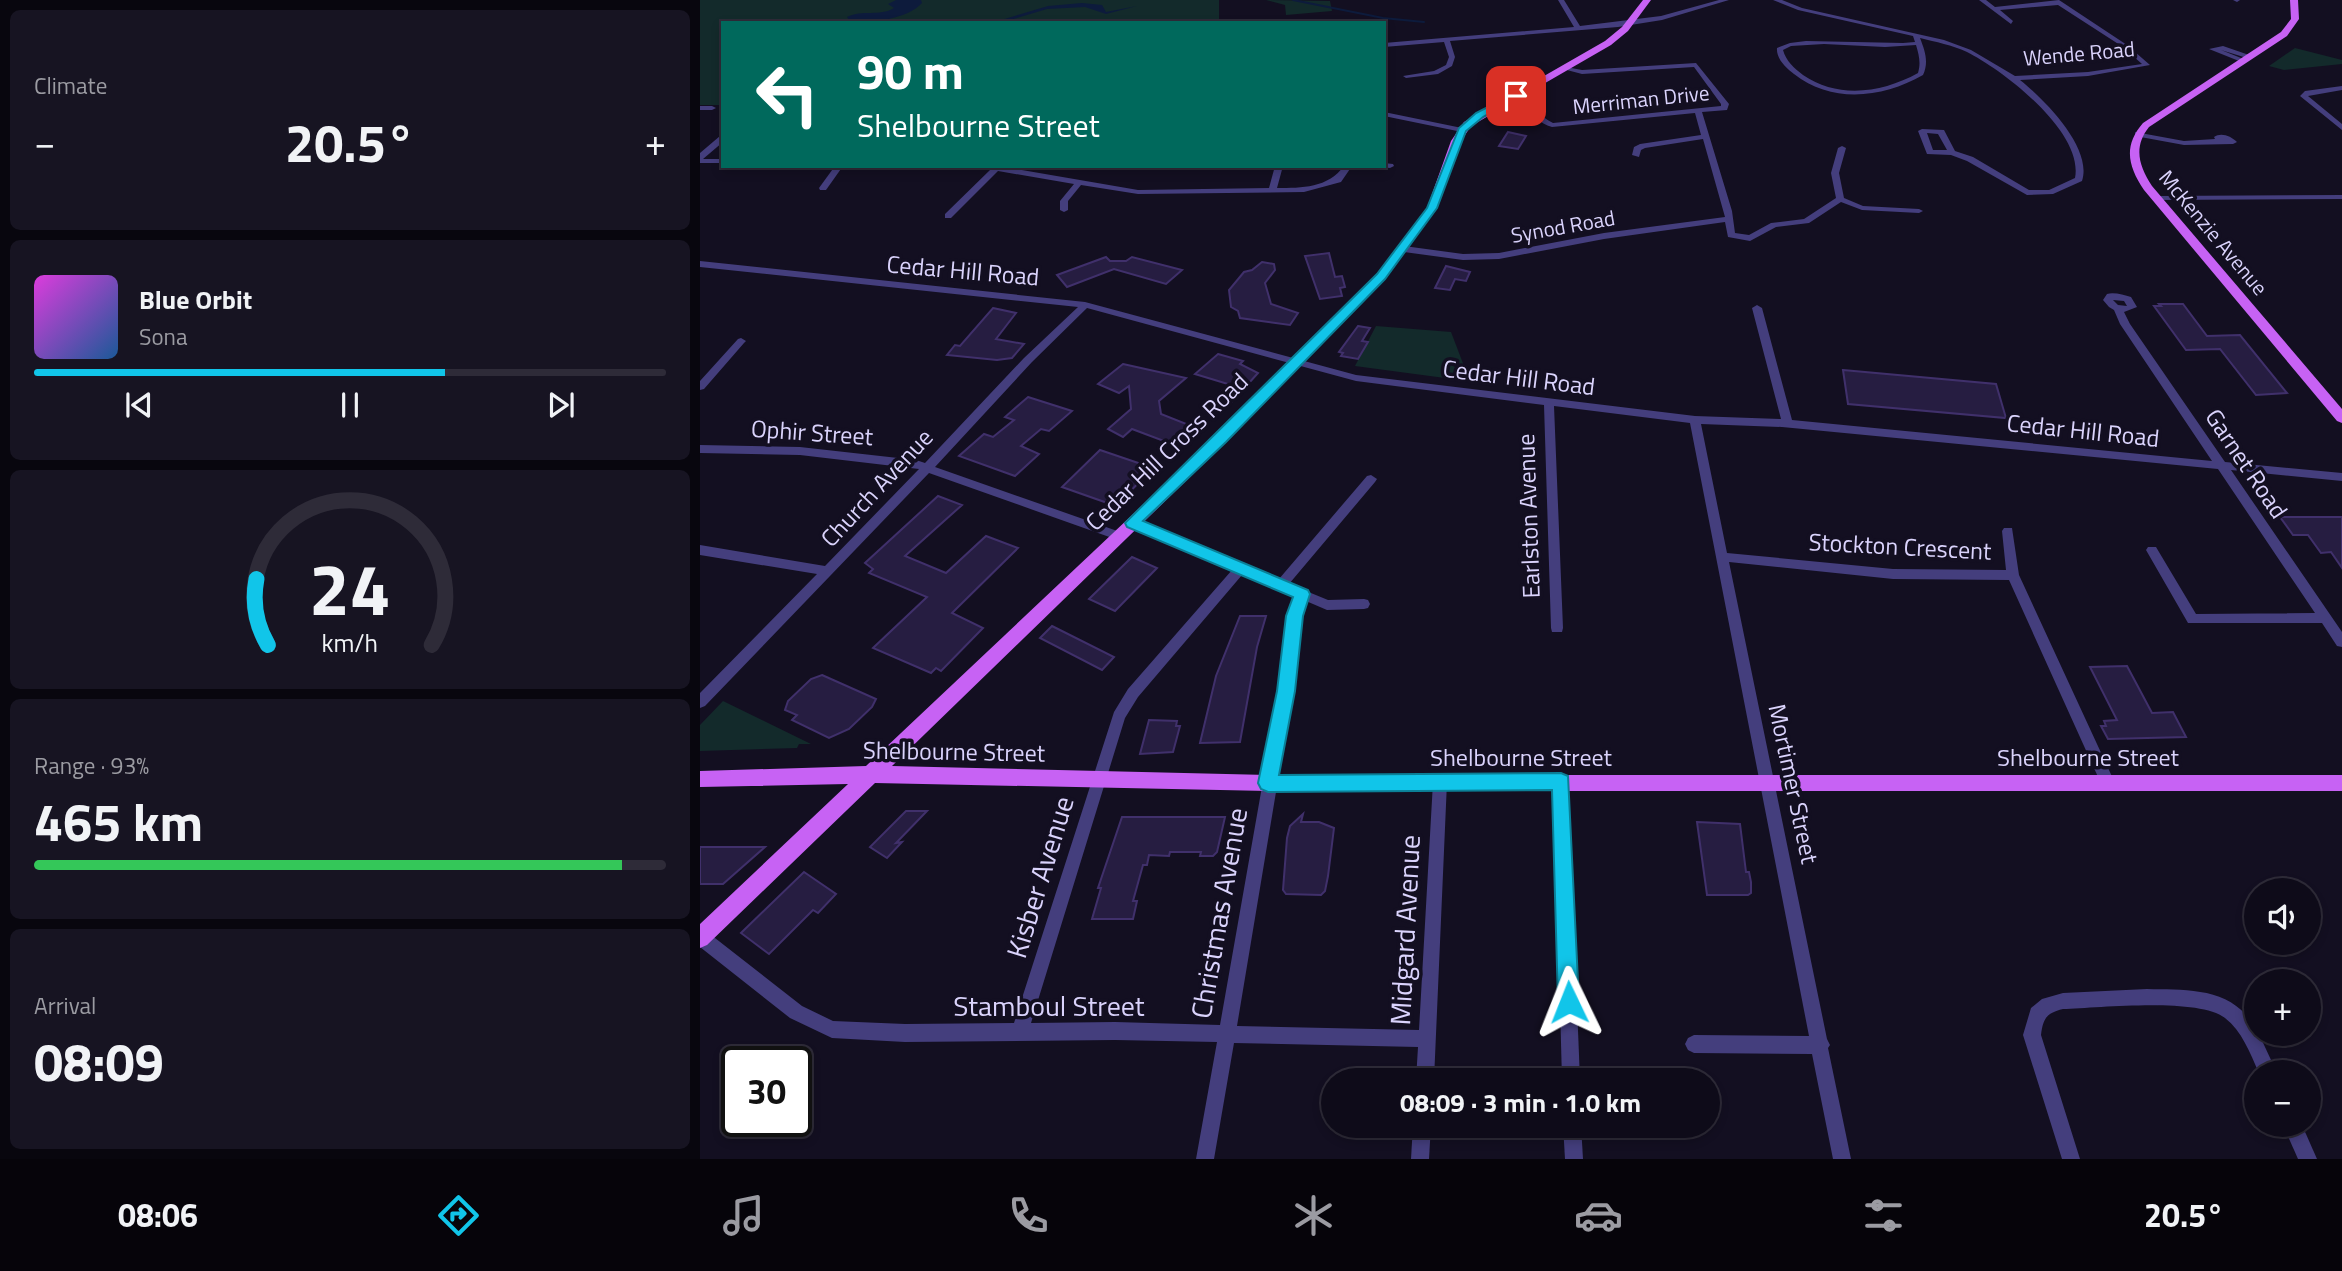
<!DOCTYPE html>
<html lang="en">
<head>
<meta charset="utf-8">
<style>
  body { margin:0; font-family:"Titillium Web",sans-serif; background:#171422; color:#f1f3f6; height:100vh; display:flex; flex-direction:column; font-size:26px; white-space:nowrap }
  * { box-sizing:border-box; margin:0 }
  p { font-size:23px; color:#9b9ba2 }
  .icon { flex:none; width:38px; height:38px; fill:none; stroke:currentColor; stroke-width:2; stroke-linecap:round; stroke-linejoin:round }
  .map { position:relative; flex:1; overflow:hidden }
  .sheet { display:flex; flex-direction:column; gap:10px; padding:10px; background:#08060e; width:700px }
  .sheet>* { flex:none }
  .guide { position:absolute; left:21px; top:21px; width:665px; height:147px; border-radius:0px; box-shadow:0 4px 10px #0003,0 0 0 2px #2e2b38; background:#00695c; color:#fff; overflow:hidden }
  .fabs { position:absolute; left:1544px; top:878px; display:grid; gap:14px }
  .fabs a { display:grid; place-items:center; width:77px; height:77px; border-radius:50%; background:#0e0b19; box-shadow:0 4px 10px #0003,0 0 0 2px #2e2b38; font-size:35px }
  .speed { position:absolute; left:21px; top:1046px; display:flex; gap:14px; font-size:35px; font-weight:700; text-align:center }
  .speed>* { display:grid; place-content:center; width:91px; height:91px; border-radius:50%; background:#0e0b19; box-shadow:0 4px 10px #0003,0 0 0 2px #2e2b38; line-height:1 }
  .speed .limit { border:4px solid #111; border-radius:10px; background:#fff; color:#111 }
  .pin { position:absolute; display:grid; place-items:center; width:60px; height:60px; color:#fff; margin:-30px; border-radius:14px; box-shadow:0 4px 10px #0006 }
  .me { position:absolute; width:77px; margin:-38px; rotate:358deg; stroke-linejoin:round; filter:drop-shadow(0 0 5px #0008) }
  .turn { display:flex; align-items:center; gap:24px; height:147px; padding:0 21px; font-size:32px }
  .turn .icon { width:91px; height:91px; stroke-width:2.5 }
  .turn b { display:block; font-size:49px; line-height:60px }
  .big { font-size:52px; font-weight:700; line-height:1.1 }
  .sheet .widget { flex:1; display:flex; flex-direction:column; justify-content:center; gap:10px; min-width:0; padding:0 24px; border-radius:10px; background:#171422 }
  .sheet .dial { align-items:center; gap:0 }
  .dial svg { height:182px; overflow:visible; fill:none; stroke:#2e2b38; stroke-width:7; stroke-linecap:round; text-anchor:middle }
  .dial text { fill:#f1f3f6; stroke:none }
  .song { display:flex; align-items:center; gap:21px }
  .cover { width:84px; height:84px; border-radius:10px; background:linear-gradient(135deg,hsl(300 70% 55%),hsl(210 70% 35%)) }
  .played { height:7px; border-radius:4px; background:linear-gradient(90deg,#11c5e9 65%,#2e2b38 65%) }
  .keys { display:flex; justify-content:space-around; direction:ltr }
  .heat { display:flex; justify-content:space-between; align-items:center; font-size:38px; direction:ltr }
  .charge { height:10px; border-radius:5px; background:linear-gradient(90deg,#34c759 93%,#2e2b38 0) }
  .trip { position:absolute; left:621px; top:1068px; width:399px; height:70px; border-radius:35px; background:#0e0b19; box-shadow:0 4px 10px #0003,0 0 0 2px #2e2b38; font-weight:700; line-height:70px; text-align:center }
  .tab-bar { display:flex; height:112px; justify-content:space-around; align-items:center; background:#06040a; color:#9b9ba2 }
  .tab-bar .icon { width:49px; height:49px }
  .tab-bar .current { color:#11c5e9 }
  .tab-bar b { font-size:32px; color:#f1f3f6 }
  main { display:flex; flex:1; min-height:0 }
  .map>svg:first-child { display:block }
  .green { fill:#132a2b }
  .water { fill:#0d1b3c }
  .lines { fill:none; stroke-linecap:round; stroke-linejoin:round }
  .stream { stroke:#0d1b3c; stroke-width:2 }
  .building { fill:#261d41; stroke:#40306b; stroke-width:2 }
  .minor { fill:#443e7d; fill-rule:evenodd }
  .major { fill:#c762f4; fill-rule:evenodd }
  .route { fill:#11c5e9; stroke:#0b8097; stroke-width:2 }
  .labels { text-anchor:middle; stroke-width:7; stroke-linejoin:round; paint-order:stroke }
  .far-street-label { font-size:21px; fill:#dad3fc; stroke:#130f21 }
  .street-label { font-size:24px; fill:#dad3fc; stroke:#130f21 }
  .near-street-label { font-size:28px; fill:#dad3fc; stroke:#130f21 }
</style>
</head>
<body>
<main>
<section class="sheet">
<div class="widget"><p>Climate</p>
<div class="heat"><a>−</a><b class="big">20.5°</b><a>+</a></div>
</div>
<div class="widget">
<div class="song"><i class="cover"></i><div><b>Blue Orbit</b><p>Sona</p></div></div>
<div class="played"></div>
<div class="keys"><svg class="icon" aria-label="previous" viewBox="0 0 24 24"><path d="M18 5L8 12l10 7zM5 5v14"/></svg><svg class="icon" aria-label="pause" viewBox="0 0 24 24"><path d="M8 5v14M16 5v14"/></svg><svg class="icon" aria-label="next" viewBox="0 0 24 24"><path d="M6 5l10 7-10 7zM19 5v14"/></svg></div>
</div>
<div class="widget dial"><svg viewBox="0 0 100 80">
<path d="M14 69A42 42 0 1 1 86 69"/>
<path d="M14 69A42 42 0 0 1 9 40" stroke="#11c5e9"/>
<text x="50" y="56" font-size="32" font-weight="700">24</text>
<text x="50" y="72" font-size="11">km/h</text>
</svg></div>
<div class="widget"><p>Range · 93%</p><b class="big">465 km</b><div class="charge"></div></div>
<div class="widget"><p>Arrival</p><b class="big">08:09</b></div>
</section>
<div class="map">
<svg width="1642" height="1159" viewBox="0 0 1642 1159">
  <rect width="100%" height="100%" fill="#130f21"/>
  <g class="green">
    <polygon points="0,0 519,0 519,23 23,23 23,105 0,105"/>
    <polygon points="566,0 630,1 632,11 586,15 585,5"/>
    <polygon points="1595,48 1642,60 1642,64 1584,70 1569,66"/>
    <polygon points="676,326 751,332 764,366 760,380 655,366"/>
    <polygon points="23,701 111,744 99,744 97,748 0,751 0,725"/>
  </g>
  <g class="water">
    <path d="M196,0H221L222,3C208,19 171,23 151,23L147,17C163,9 179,17 194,8L188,4Z"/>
    <polygon points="382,3 402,5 406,12 437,6 406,14 385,7 347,9 307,21 298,21 348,6"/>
  </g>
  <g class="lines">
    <polyline class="stream" points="593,0 683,18 724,22"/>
  </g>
  <g class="building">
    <polygon points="808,132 826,136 818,149 799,146"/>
    <polygon points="629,253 635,277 642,276 645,287 640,288 642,296 620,299 605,256"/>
    <polygon points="406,257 410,261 426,261 432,257 482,270 466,284 414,269 367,287 357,275"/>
    <polygon points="562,262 574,264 575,270 565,283 571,304 598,313 590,325 540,318 538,311 531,307 529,290 544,272 552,270"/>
    <polygon points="746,266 770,272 766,281 755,279 750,290 735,288"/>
    <polygon points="1459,304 1483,304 1507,336 1540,335 1587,393 1556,395 1520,349 1486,350 1454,306 1461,306"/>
    <polygon points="293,308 316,313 296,339 324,344 312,358 297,360 247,355 255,345 260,346"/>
    <polygon points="658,326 670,328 662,341 668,342 658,359 641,356 643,353 639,352"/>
    <polygon points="518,354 543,361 540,364 558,373 529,405 515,400 528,384 495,374"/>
    <polygon points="423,364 486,378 459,401 461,414 499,429 484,443 477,446 432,429 423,437 408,429 431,409 429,386 419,393 398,384"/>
    <polygon points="1143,370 1296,384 1306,418 1148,404"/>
    <polygon points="328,397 372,411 349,431 341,429 321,446 339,454 315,476 259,456 284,434 293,437 314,420 305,417"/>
    <polygon points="400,450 453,468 416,506 362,487"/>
    <polygon points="238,496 262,505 205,556 246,573 286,536 318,548 252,613 283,628 241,671 236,668 231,673 173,648 227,597 169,573 173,569 165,563"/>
    <polygon points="1580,517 1642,517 1642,568 1631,552 1621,553 1608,535 1593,535"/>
    <polygon points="432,557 457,568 415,611 389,599"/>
    <polygon points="540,616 566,616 557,647 540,742 500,743 516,676"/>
    <polygon points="352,626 414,657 402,670 340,638"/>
    <polygon points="1427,666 1452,713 1473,712 1486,737 1408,739 1401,726 1406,726 1404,721 1417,720 1390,667"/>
    <polygon points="122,675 176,699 172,707 149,729 129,738 92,720 97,715 85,710 88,701 111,679"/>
    <polygon points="449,720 477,721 476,726 480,726 473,752 440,754"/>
    <polygon points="206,811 227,811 196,843 202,842 187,858 170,847"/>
    <polygon points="603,814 601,822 619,822 634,828 628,876 625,891 621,895 586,894 583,890 587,838 590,826"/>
    <polygon points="422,817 525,817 517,852 513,856 500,856 501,852 470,852 469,856 449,855 447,865 443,865 433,901 437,901 433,919 392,919 401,888 398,888"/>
    <polygon points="997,822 1040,824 1046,872 1049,872 1051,882 1051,893 1048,895 1007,895"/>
    <polygon points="0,847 65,847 23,884 0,884"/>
    <polygon points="104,872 136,894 118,913 113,910 69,954 41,933"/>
  </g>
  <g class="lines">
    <g class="minor">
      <polygon points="858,0 864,0 880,26 961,16 1019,0 1029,0 962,20 918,27 750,41 755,57 752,66 738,74 706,78 703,76 734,71 746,65 749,57 744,42 684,47 684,43 874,27"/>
      <path d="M1073,0H1082L1102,8L1244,40L1271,50L1315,76L1388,72L1442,64L1423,47L1358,5L1300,10L1313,21L1311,24L1279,0H1286L1295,7L1359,0L1427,45L1450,65L1388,76L1320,80C1344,99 1393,148 1382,181L1353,194L1327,195L1267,161L1251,155L1227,154L1218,131L1222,129L1244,130L1255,151L1273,157L1329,190H1349L1375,178C1384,132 1303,70 1267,52C1252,45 1236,42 1220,38C1225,51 1229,62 1223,75C1183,98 1132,104 1094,74C1085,67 1076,58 1077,48L1090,43L1106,41L1203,43L1215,42L1213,36L1098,10ZM1124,44L1185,47L1216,45C1219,55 1221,63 1218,73C1182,93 1138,99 1103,75C1094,68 1086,61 1083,50L1091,46ZM1227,133L1238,134L1247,150H1233Z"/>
      <polygon points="1533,0 1540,0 1537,2"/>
      <polygon points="533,20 537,20 538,23 532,23"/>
      <polygon points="667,20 672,23 664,23"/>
      <polygon points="1523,46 1552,56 1553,57 1550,59 1521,50 1546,60 1547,61 1544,63 1509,49"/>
      <path d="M996,63L1029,104L1027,110L1002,112L1032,211L1035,233L1049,235L1071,223L1104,219L1136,198L1131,173L1138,148L1142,146L1146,148L1139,173L1144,198L1163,206L1219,209L1223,211L1219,213L1162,210L1141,202L1109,223L1076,227L1050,241L1028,237L1025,222L904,239L799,259L763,260L704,252L700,249L704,246L763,254L799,253L904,233L1025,217L1003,139L945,148L941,150L939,157L932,155L934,147L940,144L1001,135L995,113L852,127C834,122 827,106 812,96L816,94C831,100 837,116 853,123L1021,106V104L994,67L882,74L863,69L866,67L882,70Z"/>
      <polygon points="1642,86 1642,90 1608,96 1642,124 1642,130 1600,96 1605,91"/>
      <polygon points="0,106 12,106 16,108 12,110 0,110"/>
      <polygon points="684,112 762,128 766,130 762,132 684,116"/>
      <path d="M1435,132L1484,141L1515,139L1514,137C1521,132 1531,136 1537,142L1533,144L1484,145L1435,136Z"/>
      <polygon points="20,136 23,136 23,142 3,159 23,159 23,163 0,163 0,153"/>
      <polygon points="684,163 693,164 694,166 690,168 681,167 684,166"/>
      <polygon points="135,166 143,166 126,190 120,190 119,188"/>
      <path d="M279,166H299L438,190L569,188L575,166H583L577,188C602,188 628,188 644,166H652L641,182L604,192L438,194L381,185L368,201V210L364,212L360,210V201L374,184L298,171L251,218H245V214L290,170Z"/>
      <polygon points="1642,195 1642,199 1457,200 1453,198 1457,196"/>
      <path d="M0,261L385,302L656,375L995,416L1081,419L1052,308L1057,305L1062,308L1092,420L1512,461L1420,324L1414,310L1409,307L1403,300L1407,294C1414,292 1424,295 1431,297L1437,307L1424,312L1430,324L1525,462L1642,473V481L1531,470L1642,632V647L1637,646L1622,623H1488L1446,550L1448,547H1456L1496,614L1615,613L1518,469L1082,427L1001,424L1027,553L1193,569L1306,570L1302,531L1304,528H1312L1319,575L1415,783L1413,788L1408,790L1403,788L1309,580L1193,579L1029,562L1127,1039L1130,1045L1128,1048L1151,1159H1133L1112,1054L994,1053L988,1050L985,1044L988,1038L994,1035L1109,1036L990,423L854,406L863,628L862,632H852L851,628L844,405L656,381L387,308L332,362L235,467L423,533L425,536L423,539H415L229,473L5,706L0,708V693L117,574L0,555V545L125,566L219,469L100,455L0,453V445L100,447L216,460L225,463L324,358L378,307L0,267ZM1413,300L1424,301L1427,306L1418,305Z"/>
      <polygon points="41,338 46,341 44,343 4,389 0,390 0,381 38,339"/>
      <path d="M671,475L677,479L675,482L589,584L628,600L664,599L668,600L670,604L668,608L664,609L627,610L606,601L600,616L593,690L537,1026L719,1030L733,782L735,777L740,775L745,777L747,782L734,1080H716L718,1047L534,1043L514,1159H496L517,1042L415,1040L205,1042L132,1038L90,1018L0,947V929L6,931L102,1006L133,1021L205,1024L314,1023L414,712L428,689L532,570L428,526L426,523L428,520H436L579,579L667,476ZM542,575L595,597L588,616L579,690L520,1025L415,1022L331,1023L425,718L438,697Z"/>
      <polygon points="861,775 866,777 868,782 880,1080 862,1080 854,782 856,777"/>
      <path d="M1447,989C1481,990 1522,987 1546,1015C1551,1021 1556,1026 1556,1034H1559L1577,1073H1559C1550,1053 1542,1031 1525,1018C1498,997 1398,1008 1363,1009C1346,1013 1343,1019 1341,1035L1380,1159H1362L1323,1035L1331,1008L1342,999L1363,993Z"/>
      <polygon points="713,1125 731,1125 729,1159 711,1159"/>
      <polygon points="863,1125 881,1125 883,1159 865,1159"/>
      <polygon points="1583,1125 1602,1125 1617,1159 1598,1159"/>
    </g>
    <g class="major">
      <polygon points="943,0 951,0 928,31 911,45 771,126 761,141 737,208 685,279 527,441 192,766 568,775 1642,775 1642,791 568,791 175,783 7,945 0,948 0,924 148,784 0,787 0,771 166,766 517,435 677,275 727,208 751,141 764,122 905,41 922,27"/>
      <path d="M1590,0H1598L1599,19L1587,36L1449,127C1433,147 1439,166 1452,186L1642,409V423L1637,421L1444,190C1428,166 1423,146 1443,123L1581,32L1591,19Z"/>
    </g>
  </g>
  <polygon class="route" points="813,94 821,96 783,117 766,131 737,208 685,279 526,442 443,521 608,590 610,594 603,616 595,691 579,775 861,773 868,776 879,1002 876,1009 869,1012 861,1009 858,1002 852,790 568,792 561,789 558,783 577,691 586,616 593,597 427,527 425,523 677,274 727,208 759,128 776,113"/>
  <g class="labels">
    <g class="far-street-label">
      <text transform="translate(1379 54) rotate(-5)" y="7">Wende Road</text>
      <text transform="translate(941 100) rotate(-6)" y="7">Merriman Drive</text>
      <text transform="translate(863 227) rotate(-10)" y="7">Synod Road</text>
      <text transform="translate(1513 233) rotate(50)" y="7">McKenzie Avenue</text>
    </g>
    <g class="street-label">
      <text transform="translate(263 271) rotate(5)" y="8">Cedar Hill Road</text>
      <text transform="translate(819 378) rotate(7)" y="8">Cedar Hill Road</text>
      <text transform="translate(1383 431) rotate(6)" y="8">Cedar Hill Road</text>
      <text transform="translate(112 433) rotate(4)" y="8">Ophir Street</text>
      <text transform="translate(467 452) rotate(-44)" y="8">Cedar Hill Cross Road</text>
      <text transform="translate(1546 464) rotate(56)" y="8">Garnet Road</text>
      <text transform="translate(177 488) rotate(-47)" y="8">Church Avenue</text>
      <text transform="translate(829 516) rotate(-92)" y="8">Earlston Avenue</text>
      <text transform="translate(1200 547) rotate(3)" y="8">Stockton Crescent</text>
      <text transform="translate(254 752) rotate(1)" y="8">Shelbourne Street</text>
      <text x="821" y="766">Shelbourne Street</text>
      <text x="1388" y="766">Shelbourne Street</text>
      <text transform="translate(1093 784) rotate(78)" y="8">Mortimer Street</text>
    </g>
    <g class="near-street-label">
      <text transform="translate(340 877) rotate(-73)" y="10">Kisber Avenue</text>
      <text transform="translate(519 913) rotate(-80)" y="10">Christmas Avenue</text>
      <text transform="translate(705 930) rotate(-87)" y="10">Midgard Avenue</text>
      <text x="349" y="1016">Stamboul Street</text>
    </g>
  </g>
</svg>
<div class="fabs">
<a><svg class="icon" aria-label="sound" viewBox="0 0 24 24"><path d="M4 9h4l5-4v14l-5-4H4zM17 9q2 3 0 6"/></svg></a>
<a>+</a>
<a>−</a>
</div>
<div class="speed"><div class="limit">30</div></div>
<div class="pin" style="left:816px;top:96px;background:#d93025"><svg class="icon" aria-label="arrive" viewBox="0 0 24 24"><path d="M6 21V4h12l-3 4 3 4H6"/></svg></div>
<svg class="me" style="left:869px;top:1002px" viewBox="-20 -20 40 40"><path d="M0-17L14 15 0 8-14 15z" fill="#11c5e9" stroke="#fff" stroke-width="4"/></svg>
<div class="trip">08:09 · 3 min · 1.0 km</div>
<div class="guide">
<div class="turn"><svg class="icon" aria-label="left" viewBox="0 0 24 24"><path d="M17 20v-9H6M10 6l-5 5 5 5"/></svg><div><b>90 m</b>Shelbourne Street</div></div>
</div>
</div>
</main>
<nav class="tab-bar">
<b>08:06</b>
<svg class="icon current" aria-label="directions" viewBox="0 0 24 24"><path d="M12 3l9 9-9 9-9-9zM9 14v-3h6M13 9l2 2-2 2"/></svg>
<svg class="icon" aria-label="music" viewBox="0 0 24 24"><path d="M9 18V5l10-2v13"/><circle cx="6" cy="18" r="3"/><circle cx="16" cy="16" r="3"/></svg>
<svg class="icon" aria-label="phone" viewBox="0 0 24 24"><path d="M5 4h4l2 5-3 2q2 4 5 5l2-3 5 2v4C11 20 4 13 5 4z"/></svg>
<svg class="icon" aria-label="climate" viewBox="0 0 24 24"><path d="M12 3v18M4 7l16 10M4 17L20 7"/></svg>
<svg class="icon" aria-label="car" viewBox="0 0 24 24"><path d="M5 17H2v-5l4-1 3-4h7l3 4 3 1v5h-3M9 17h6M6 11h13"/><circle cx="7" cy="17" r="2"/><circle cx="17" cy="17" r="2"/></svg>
<svg class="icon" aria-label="filters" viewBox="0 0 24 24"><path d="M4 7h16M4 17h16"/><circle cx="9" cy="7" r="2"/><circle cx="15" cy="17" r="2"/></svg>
<b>20.5°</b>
</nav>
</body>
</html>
